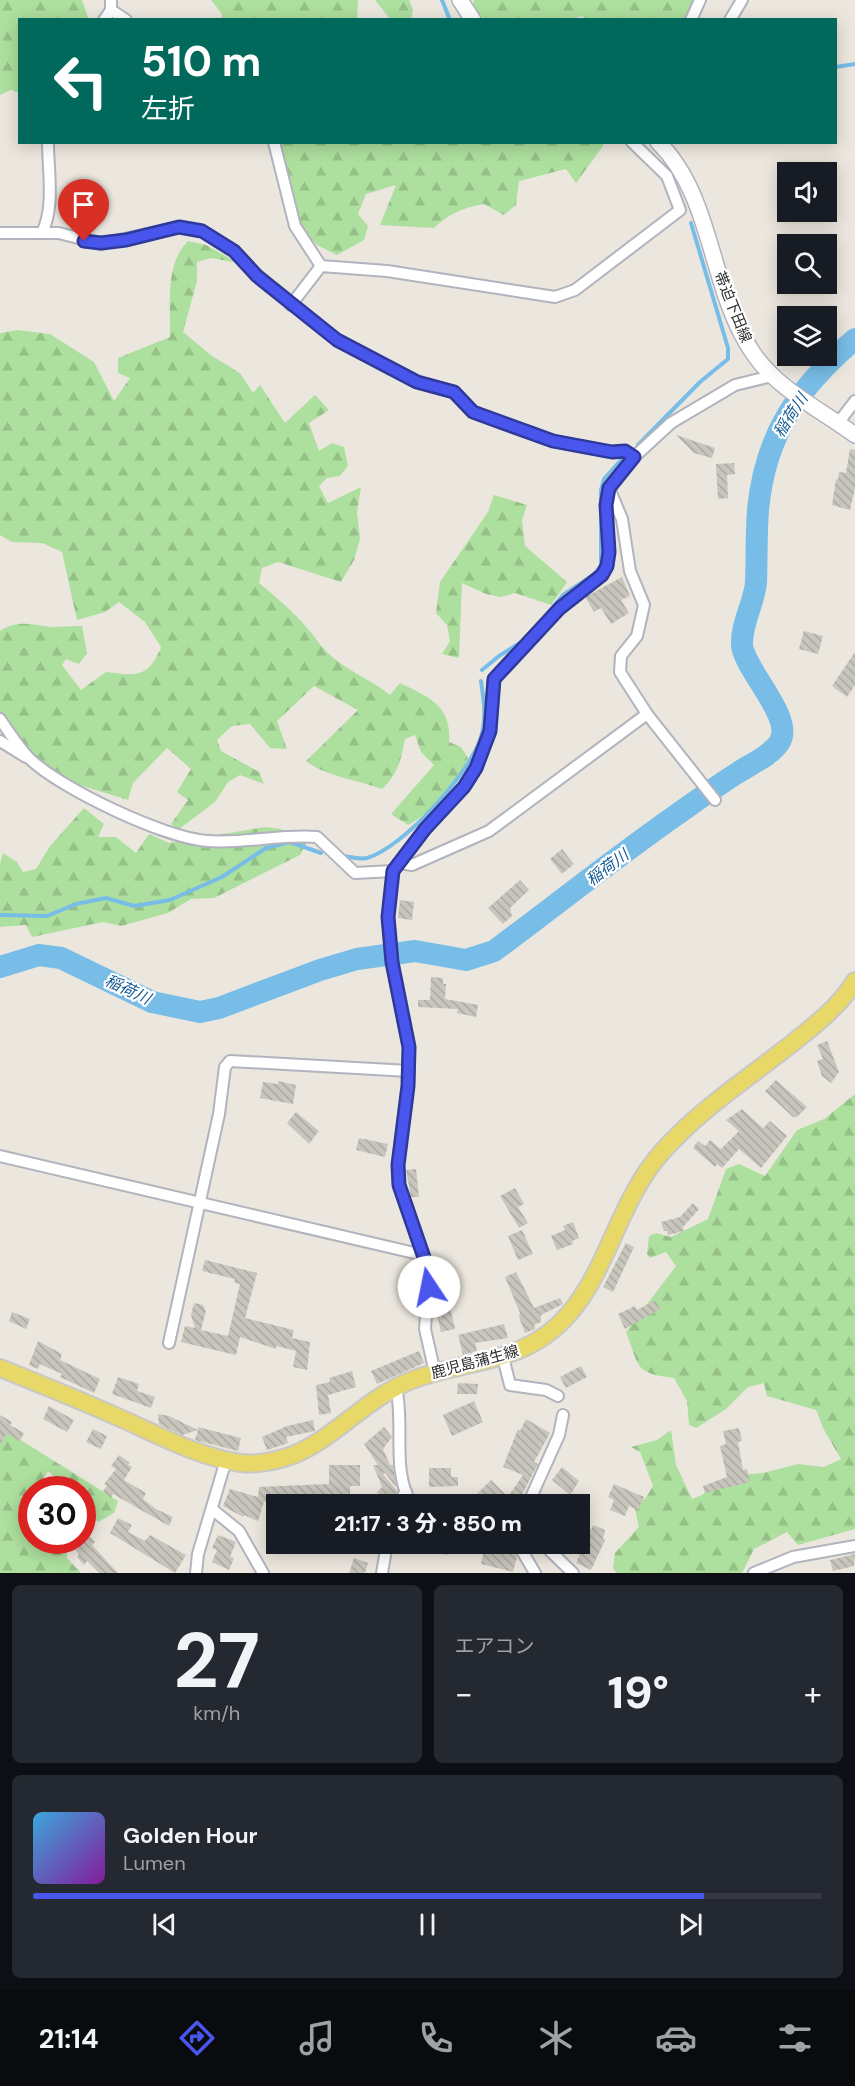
<!DOCTYPE html>
<html lang="ja">
<head>
<meta charset="utf-8">
<style>
  body { margin:0; font-family:"DM Sans","Noto Sans JP",sans-serif; background:#242831; color:#f1f3f6; height:100vh; display:flex; flex-direction:column; font-size:22px; white-space:nowrap }
  * { box-sizing:border-box; margin:0 }
  p { font-size:20px; color:#9ea1a6 }
  .icon { flex:none; width:33px; height:33px; fill:none; stroke:currentColor; stroke-width:2; stroke-linecap:round; stroke-linejoin:round }
  .map { position:relative; height:1573px; overflow:hidden }
  .details { display:flex; flex-direction:column; gap:12px; padding:12px; background:#0d0f14; flex:1 }
  .details>* { flex:none }
  .top-card { position:absolute; left:18px; top:18px; width:819px; height:126px; border-radius:0px; box-shadow:0 3px 15px #0003; background:#00695c; color:#fff; overflow:hidden }
  .buttons { position:absolute; left:777px; top:162px; display:grid; gap:12px }
  .buttons a { display:grid; place-items:center; width:60px; height:60px; border-radius:0px; background:#171b24; box-shadow:0 3px 15px #0003; font-size:30px }
  .speed { position:absolute; left:18px; top:1476px; display:flex; gap:12px; font-size:30px; font-weight:700; text-align:center }
  .speed>* { display:grid; place-content:center; width:78px; height:78px; border-radius:50%; background:#171b24; box-shadow:0 3px 15px #0003; line-height:1 }
  .speed .limit { border:9px solid #d22; background:#fff; color:#111 }
  .pin { position:absolute; display:grid; place-items:center; width:51px; height:51px; color:#fff; margin:-62px -26px; border-radius:50% 50% 50% 0; rotate:-45deg; box-shadow:0 0 6px #0007 }
  .pin .icon { rotate:45deg }
  .me { position:absolute; width:66px; margin:-33px; rotate:349deg; stroke-linejoin:round; filter:drop-shadow(0 0 4px #0008) }
  .turn { display:flex; align-items:center; gap:21px; height:126px; padding:0 24px; font-size:27px }
  .turn .icon { width:78px; height:78px; stroke-width:2.5 }
  .turn b { display:block; font-size:42px; line-height:51px }
  .big { font-size:45px; font-weight:800; line-height:1.1 }
  .details .card { flex:1; display:flex; flex-direction:column; justify-content:center; gap:9px; min-width:0; padding:0 21px; border-radius:9px; background:#242831 }
  .details .dial { align-items:center; gap:0 }
  .dial b { font-size:78px; line-height:1 }
  .song { display:flex; align-items:center; gap:18px }
  .cover { width:72px; height:72px; border-radius:9px; background:linear-gradient(135deg,hsl(200 70% 55%),hsl(290 70% 35%)) }
  .played { height:6px; border-radius:3px; background:linear-gradient(90deg,#4956ee 85%,#363941 85%) }
  .keys { display:flex; justify-content:space-around; direction:ltr }
  .heat { display:flex; justify-content:space-between; align-items:center; font-size:33px; direction:ltr }
  .details .tiles { flex:1; display:grid; gap:12px; grid-template-columns:1fr 1fr }
  .card:last-child { grid-column:span 2 }
  .trip { position:absolute; left:266px; top:1494px; width:324px; height:60px; border-radius:0px; background:#171b24; box-shadow:0 3px 15px #0003; font-weight:800; line-height:60px; text-align:center }
  .menu { display:flex; height:96px; justify-content:space-around; align-items:center; background:#090b0e; color:#9ea1a6 }
  .menu .icon { width:42px; height:42px }
  .menu .on { color:#4956ee }
  .menu b { font-size:27px; color:#f1f3f6 }
  .map>svg:first-child { display:block }
  .forest { fill:url(#forest-firs) }
  .lines { fill:none; stroke-linecap:round; stroke-linejoin:round }
  .stream { stroke:#78bde7; stroke-width:4 }
  .river { stroke:#78bde7; stroke-width:22 }
  .building { fill:url(#building-back-hatch) }
  .minor-casing { stroke:#b1b3be; stroke-width:14 }
  .secondary-casing { stroke:#b1b3be; stroke-width:18 }
  .primary-casing { stroke:#c8c8c8; stroke-width:20 }
  .minor { stroke:#fff; stroke-width:10 }
  .secondary { stroke:#fff; stroke-width:15 }
  .primary { stroke:#e8d867; stroke-width:16 }
  .route-casing { stroke:#2f389b; stroke-width:15 }
  .route { stroke:#4956ee; stroke-width:10 }
  .labels { text-anchor:middle; stroke-width:4.5; stroke-linejoin:round; paint-order:stroke }
  .street-label { font-size:15px; fill:#2b2b2b; stroke:#fff }
  .water-label { font-size:16px; font-style:italic; fill:#165b94; stroke:#fff }
</style>
</head>
<body>
<div class="map">
<svg width="855" height="1573" viewBox="0 0 855 1573">
  <defs>
    <pattern id="forest-firs" width="22" height="20" patternUnits="userSpaceOnUse" patternTransform="scale(1.5)"><rect width="22" height="20" fill="#addf9e"/><path d="M5 1l3.5 6h-7zM16 11l3.5 6h-7z" fill="#95c088"/></pattern>
    <pattern id="building-back-hatch" width="6" height="6" patternUnits="userSpaceOnUse" patternTransform="scale(1.5)"><rect width="6" height="6" fill="#c8c5bc"/><path d="M-1 5l2 2M0 0l6 6M5-1l2 2" fill="none" stroke="#aca9a2"/></pattern>
  </defs>
  <rect width="100%" height="100%" fill="#ece7de"/>
  <g class="forest">
    <polygon points="0,0 82,0 88,17 87,20 20,20 19,93 11,90 0,95"/>
    <polygon points="211,0 358,0 357,19 222,20 222,14"/>
    <polygon points="375,0 409,0 413,10 411,19 390,19"/>
    <polygon points="474,0 693,0 684,20 584,20 583,16 565,20 480,19 473,6"/>
    <path d="M603,142V146L576,183L566,169L519,181L516,205L504,215L484,204C463,208 450,213 434,228L380,225L396,185L366,194L358,214L368,226L364,240L337,255L317,245L301,228L278,143Z"/>
    <path d="M188,241L206,245L238,263L211,258L197,262V281L183,332L212,356L240,373L253,393L260,385L285,423L315,395L329,410L309,423L319,451L332,443L344,447L348,466L340,476L327,478L319,486L328,503L361,487L357,512L360,539L354,560L341,582L278,562L262,568L259,583C276,597 293,611 307,628C314,635 318,643 325,650C344,670 369,678 390,695L400,683C429,697 452,706 449,742L461,747L468,758C455,785 434,811 408,825L391,814L434,765L421,752L415,735L405,739C401,760 398,774 382,789C358,780 324,776 306,761L358,710L314,686L277,721L287,749L270,748L250,724L232,726L217,740L221,751L259,772L264,784L240,775L228,782L215,802L179,829L171,824L188,800L177,792L191,769L167,748L133,783L128,800L63,780L22,748L0,726V631C19,619 32,625 52,627C62,627 72,626 82,626L87,653L79,664L66,659L62,665L81,690L106,672C136,676 149,678 161,647L145,622L119,602L105,612L77,620L62,552L42,543L12,542L0,535V333L18,330L50,334L94,362L114,401L130,378L118,373V358L170,337C171,306 164,265 188,241Z"/>
    <polygon points="494,495 527,505 522,520 525,546 567,582 551,605 515,593 501,597 486,594 462,583 459,658 442,654 450,641 447,625 436,613 440,582 488,512"/>
    <polygon points="84,808 104,824 98,837 116,837 136,853 149,834 169,843 265,827 281,829 306,844 300,855 214,898 191,899 168,913 121,926 103,922 32,937 26,925 0,927 0,864 3,853 17,862 23,872 36,869 50,846"/>
    <path d="M855,1094V1529L798,1545L787,1532L754,1549L742,1573H617L613,1568L615,1553L639,1527L634,1505L645,1499L653,1486L640,1452L631,1447L657,1440L671,1430L676,1465L692,1499L702,1495L717,1482L737,1475L763,1473L798,1464L824,1467L841,1459L824,1430L816,1410L767,1396L764,1383L748,1387L726,1409L696,1428L689,1425L687,1401L674,1378C634,1373 640,1368 626,1332L676,1266L666,1252L650,1258L647,1254L649,1236L656,1233L671,1237L708,1219L726,1169L739,1164L765,1176L797,1130L824,1119Z"/>
    <polygon points="0,1427 118,1501 114,1513 98,1522 83,1506 82,1490 67,1489 48,1471 37,1489 32,1490 32,1540 65,1541 67,1558 81,1573 0,1573"/>
  </g>
  <g class="lines">
    <g class="stream">
      <polyline points="442,0 450,20"/>
      <polyline points="836,67 855,64"/>
      <polyline points="638,445 700,382 728,359 728,348 691,223"/>
      <polyline points="536,627 563,595 593,575 601,566 601,490 604,479 622,459"/>
      <polyline points="482,670 499,656 523,641"/>
      <path d="M344,856C351,857 360,860 367,858C404,847 467,776 480,740C487,720 484,701 481,681"/>
      <polyline points="0,915 47,916 76,904 106,898 134,906 170,900 222,877 266,848 290,842 321,853"/>
    </g>
    <path class="river" d="M0,967L39,955L61,958L152,1002L200,1012L219,1008L320,970L357,959L415,951L466,960L494,951C556,905 616,857 679,813C699,799 718,785 739,772C751,764 770,756 779,743C796,719 744,670 742,645C741,624 754,603 756,583C757,559 756,535 758,510C765,434 798,388 855,339"/>
  </g>
  <g class="building">
    <polygon points="676,435 715,448 712,458 694,453"/>
    <polygon points="850,449 855,450 855,488 850,510 832,505 836,479 838,480 839,472 846,473"/>
    <polygon points="734,463 735,474 727,475 728,498 718,499 716,464"/>
    <polygon points="622,577 630,596 621,600 629,613 611,624 601,608 594,612 585,597"/>
    <polygon points="804,631 823,636 818,654 799,649"/>
    <polygon points="855,652 855,685 847,697 832,686"/>
    <polygon points="562,849 574,864 562,874 550,859"/>
    <polygon points="520,880 529,890 510,908 512,916 503,924 488,908"/>
    <polygon points="400,900 414,902 412,920 398,918"/>
    <polygon points="431,977 443,978 443,984 446,984 445,999 478,1005 476,1017 457,1013 458,1009 418,1007 418,1000 430,1000"/>
    <polygon points="827,1041 839,1072 831,1083 822,1076 817,1061 823,1059 817,1045"/>
    <polygon points="776,1080 807,1107 797,1117 793,1117 765,1091"/>
    <polygon points="278,1081 296,1085 293,1104 260,1098 263,1082 278,1084"/>
    <polygon points="742,1109 763,1128 770,1121 787,1136 761,1168 739,1149 722,1168 717,1164 715,1167 693,1148 698,1141 705,1146 710,1140 721,1149 739,1131 726,1120"/>
    <polygon points="296,1112 319,1131 309,1144 287,1123"/>
    <polygon points="359,1138 388,1144 385,1157 356,1150"/>
    <polygon points="416,1169 419,1197 411,1197 406,1170"/>
    <polygon points="515,1188 524,1204 518,1207 528,1223 519,1228 500,1196"/>
    <polygon points="693,1203 699,1209 683,1227 684,1231 668,1235 667,1231 664,1231 661,1222 680,1217"/>
    <polygon points="573,1222 579,1238 572,1241 573,1244 557,1250 551,1236 565,1230 563,1226"/>
    <polygon points="522,1230 533,1254 518,1260 508,1236"/>
    <polygon points="626,1243 634,1247 613,1292 603,1287"/>
    <polygon points="205,1260 257,1273 245,1318 294,1330 292,1338 310,1342 307,1370 293,1367 296,1351 276,1346 276,1349 240,1337 236,1355 181,1342 185,1326 195,1328 191,1315 194,1303 203,1305 206,1311 201,1330 228,1336 240,1284 234,1283 235,1279 202,1271"/>
    <polygon points="516,1272 534,1308 560,1298 563,1304 541,1315 541,1322 534,1325 535,1329 525,1333 519,1317 520,1313 505,1277"/>
    <polygon points="655,1300 660,1309 625,1329 618,1314 635,1306 637,1310"/>
    <polygon points="448,1308 451,1311 455,1329 441,1332 436,1311"/>
    <polygon points="12,1312 30,1319 26,1329 9,1321"/>
    <polygon points="504,1324 508,1338 475,1343 477,1351 463,1355 458,1335"/>
    <polygon points="38,1341 62,1354 60,1360 100,1379 94,1393 60,1377 62,1374 40,1364 38,1369 29,1365"/>
    <polygon points="419,1351 424,1363 377,1384 371,1371"/>
    <polygon points="581,1366 587,1377 566,1388 560,1377"/>
    <polygon points="352,1371 356,1387 328,1395 331,1413 319,1415 316,1385 330,1382 329,1378"/>
    <polygon points="118,1377 139,1384 137,1391 155,1397 151,1408 112,1394"/>
    <polygon points="458,1383 478,1384 477,1394 457,1394"/>
    <polygon points="474,1401 483,1422 452,1436 443,1415"/>
    <polygon points="49,1406 74,1420 67,1432 43,1419"/>
    <polygon points="158,1414 169,1416 198,1430 198,1427 241,1438 238,1451 195,1440 198,1430 182,1435 159,1424"/>
    <polygon points="0,1415 12,1422 10,1425 24,1433 20,1441 6,1434 0,1446"/>
    <polygon points="526,1419 550,1433 534,1462 538,1464 517,1504 467,1504 491,1480 508,1497 523,1475 503,1467 518,1429 520,1431"/>
    <polygon points="313,1420 315,1431 286,1437 288,1443 267,1450 262,1437 287,1426"/>
    <polygon points="384,1427 392,1437 383,1449 390,1465 393,1465 396,1487 385,1473 383,1474 397,1491 388,1502 377,1492 382,1487 373,1465 378,1465 364,1444"/>
    <polygon points="739,1428 742,1441 738,1442 743,1470 747,1469 750,1482 705,1493 703,1486 727,1477 720,1446 726,1444 723,1431"/>
    <polygon points="93,1429 107,1436 101,1449 86,1442"/>
    <polygon points="119,1455 130,1463 128,1465 132,1467 124,1480 146,1493 143,1499 156,1509 173,1517 169,1526 113,1494 111,1498 103,1491 107,1486 104,1484 116,1469 111,1466"/>
    <polygon points="329,1465 360,1465 360,1486 350,1486 350,1496 316,1496 316,1499 264,1502 258,1521 244,1515 243,1517 223,1506 230,1489 258,1497 259,1487 329,1484"/>
    <polygon points="562,1467 579,1481 570,1495 552,1480"/>
    <polygon points="429,1468 451,1468 451,1477 458,1477 458,1486 429,1487"/>
    <polygon points="614,1484 644,1497 638,1510 629,1506 625,1516 610,1510 614,1500 608,1497"/>
    <polygon points="118,1518 132,1525 128,1532 145,1541 150,1535 186,1555 175,1573 110,1533"/>
    <polygon points="579,1525 591,1530 593,1525 605,1530 603,1539 605,1540 591,1570 576,1563 579,1556"/>
    <polygon points="82,1529 95,1542 92,1545 118,1573 99,1573 87,1561 84,1565 77,1557 79,1554 66,1540 82,1540"/>
    <polygon points="218,1535 236,1542 230,1557 234,1558 229,1570 212,1562 217,1550 212,1548"/>
    <polygon points="416,1544 449,1544 447,1555 416,1547"/>
    <polygon points="485,1546 514,1552 517,1557 513,1572 481,1564"/>
    <polygon points="855,1554 854,1566 833,1571 830,1560"/>
    <polygon points="354,1558 368,1563 365,1573 349,1573"/>
  </g>
  <g class="lines">
    <defs>
      <g id="minor">
        <polyline points="111,10 126,20"/>
        <polyline points="104,20 111,10 111,0"/>
        <polyline points="691,20 700,0"/>
        <polyline points="730,20 742,0"/>
        <polyline points="274,142 295,226 321,266"/>
        <polyline points="0,233 59,233 101,244 179,227 202,231 234,251 257,275 337,340 417,382 454,392 473,412 553,441 611,452 625,451 634,457"/>
        <path d="M42,233C55,206 48,172 48,142"/>
        <polyline points="291,305 321,266 387,271 555,297 575,290 680,210 667,176 632,142"/>
        <polyline points="838,423 855,401"/>
        <polyline points="609,488 622,519 630,571 644,605 637,636 621,656 620,672 647,714 715,800"/>
        <path d="M0,719C9,732 19,748 30,759C61,789 165,838 207,841C244,844 280,834 317,837L355,873L393,871"/>
        <polyline points="0,741 26,757"/>
        <polyline points="399,863 412,865 489,831 647,714"/>
        <polyline points="0,1156 423,1255"/>
        <polyline points="169,1343 219,1114 225,1067 230,1061 409,1071"/>
        <polyline points="503,1357 510,1385 546,1390 558,1396"/>
        <polyline points="435,1373 425,1329 429,1272 399,1185 398,1165 408,1086 409,1047 392,962 388,917 393,871 425,829 464,787 476,768 490,731 494,679 560,608 601,575 607,566 609,552 606,505 609,488 614,480 634,457 671,423 735,385 772,376"/>
        <path d="M396,1387C405,1426 391,1468 411,1504"/>
        <polyline points="396,1504 406,1492"/>
        <polyline points="528,1504 559,1435 563,1415"/>
        <polyline points="213,1510 239,1531 263,1573"/>
        <polyline points="518,1544 535,1573"/>
        <polyline points="543,1544 573,1573"/>
        <polyline points="196,1573 198,1554 226,1460"/>
        <polyline points="382,1573 387,1544"/>
        <polyline points="754,1573 793,1557 855,1546"/>
      </g>
      <g id="secondary">
        <polyline points="460,0 473,20"/>
        <path d="M658,142C714,197 709,289 753,353C777,389 821,410 855,435"/>
      </g>
      <path id="primary" d="M0,1368C40,1384 80,1400 120,1418C159,1435 198,1457 241,1463C259,1465 276,1461 293,1455C337,1437 367,1397 412,1380C468,1359 524,1365 568,1315C608,1270 619,1200 662,1152C698,1111 747,1079 790,1045C814,1026 839,1007 855,981"/>
    </defs>
    <use href="#minor" class="minor-casing"/>
    <use href="#secondary" class="secondary-casing"/>
    <use href="#primary" class="primary-casing"/>
    <use href="#minor" class="minor"/>
    <use href="#secondary" class="secondary"/>
    <use href="#primary" class="primary"/>
  </g>
  <g class="lines">
    <defs>
      <polyline id="route" points="84,241 101,243 126,240 179,227 202,231 234,251 257,276 337,340 417,382 454,392 473,412 553,441 612,452 625,451 634,457 609,488 606,505 609,552 607,566 602,575 560,608 494,679 490,731 476,768 464,787 425,829 393,871 388,917 392,962 409,1047 408,1086 398,1165 399,1185 429,1272 429,1287"/>
    </defs>
    <use href="#route" class="route-casing"/>
    <use href="#route" class="route"/>
  </g>
  <g class="labels">
    <g class="street-label">
      <text transform="translate(733 307) rotate(68)" y="5">帯迫下田線</text>
      <text transform="translate(475 1362) rotate(-15)" y="5">鹿児島蒲生線</text>
    </g>
    <g class="water-label">
      <text transform="translate(790 415) rotate(-57)" y="6">稲荷川</text>
      <text transform="translate(607 867) rotate(-37)" y="6">稲荷川</text>
      <text transform="translate(128 989) rotate(25)" y="6">稲荷川</text>
    </g>
  </g>
</svg>
<div class="buttons">
<a><svg class="icon" aria-label="sound" viewBox="0 0 24 24"><path d="M4 9h4l5-4v14l-5-4H4zM17 9q2 3 0 6"/></svg></a>
<a><svg class="icon" aria-label="search" viewBox="0 0 24 24"><circle cx="10" cy="10" r="6"/><path d="M15 15l6 6"/></svg></a>
<a><svg class="icon" aria-label="layers" viewBox="0 0 24 24"><path d="M12 4l9 5-9 5-9-5zM3 14l9 5 9-5"/></svg></a>
</div>
<div class="speed"><div class="limit">30</div></div>
<div class="pin" style="left:84px;top:241px;background:#d93025"><svg class="icon" aria-label="arrive" viewBox="0 0 24 24"><path d="M6 21V4h12l-3 4 3 4H6"/></svg></div>
<svg class="me" style="left:429px;top:1287px" viewBox="-20 -20 40 40"><circle r="19" fill="#fff"/><path d="M0-13L10 11 0 6-10 11z" fill="#4956ee"/></svg>
<div class="trip">21:17 · 3 分 · 850 m</div>
<div class="top-card">
<div class="turn"><svg class="icon" aria-label="left" viewBox="0 0 24 24"><path d="M17 20v-9H6M10 6l-5 5 5 5"/></svg><div><b>510 m</b>左折</div></div>
</div>
</div>
<section class="details">
<div class="tiles">
<div class="card dial"><b>27</b><p>km/h</p></div>
<div class="card"><p>エアコン</p>
<div class="heat"><a>−</a><b class="big">19°</b><a>+</a></div>
</div>
<div class="card">
<div class="song"><i class="cover"></i><div><b>Golden Hour</b><p>Lumen</p></div></div>
<div class="played"></div>
<div class="keys"><svg class="icon" aria-label="previous" viewBox="0 0 24 24"><path d="M18 5L8 12l10 7zM5 5v14"/></svg><svg class="icon" aria-label="pause" viewBox="0 0 24 24"><path d="M8 5v14M16 5v14"/></svg><svg class="icon" aria-label="next" viewBox="0 0 24 24"><path d="M6 5l10 7-10 7zM19 5v14"/></svg></div>
</div>
</div>
</section>
<nav class="menu">
<b>21:14</b>
<svg class="icon on" aria-label="directions" viewBox="0 0 24 24"><path d="M12 3l9 9-9 9-9-9zM9 14v-3h6M13 9l2 2-2 2"/></svg>
<svg class="icon" aria-label="music" viewBox="0 0 24 24"><path d="M9 18V5l10-2v13"/><circle cx="6" cy="18" r="3"/><circle cx="16" cy="16" r="3"/></svg>
<svg class="icon" aria-label="phone" viewBox="0 0 24 24"><path d="M5 4h4l2 5-3 2q2 4 5 5l2-3 5 2v4C11 20 4 13 5 4z"/></svg>
<svg class="icon" aria-label="climate" viewBox="0 0 24 24"><path d="M12 3v18M4 7l16 10M4 17L20 7"/></svg>
<svg class="icon" aria-label="car" viewBox="0 0 24 24"><path d="M5 17H2v-5l4-1 3-4h7l3 4 3 1v5h-3M9 17h6M6 11h13"/><circle cx="7" cy="17" r="2"/><circle cx="17" cy="17" r="2"/></svg>
<svg class="icon" aria-label="filters" viewBox="0 0 24 24"><path d="M4 7h16M4 17h16"/><circle cx="9" cy="7" r="2"/><circle cx="15" cy="17" r="2"/></svg>
</nav>
</body>
</html>
